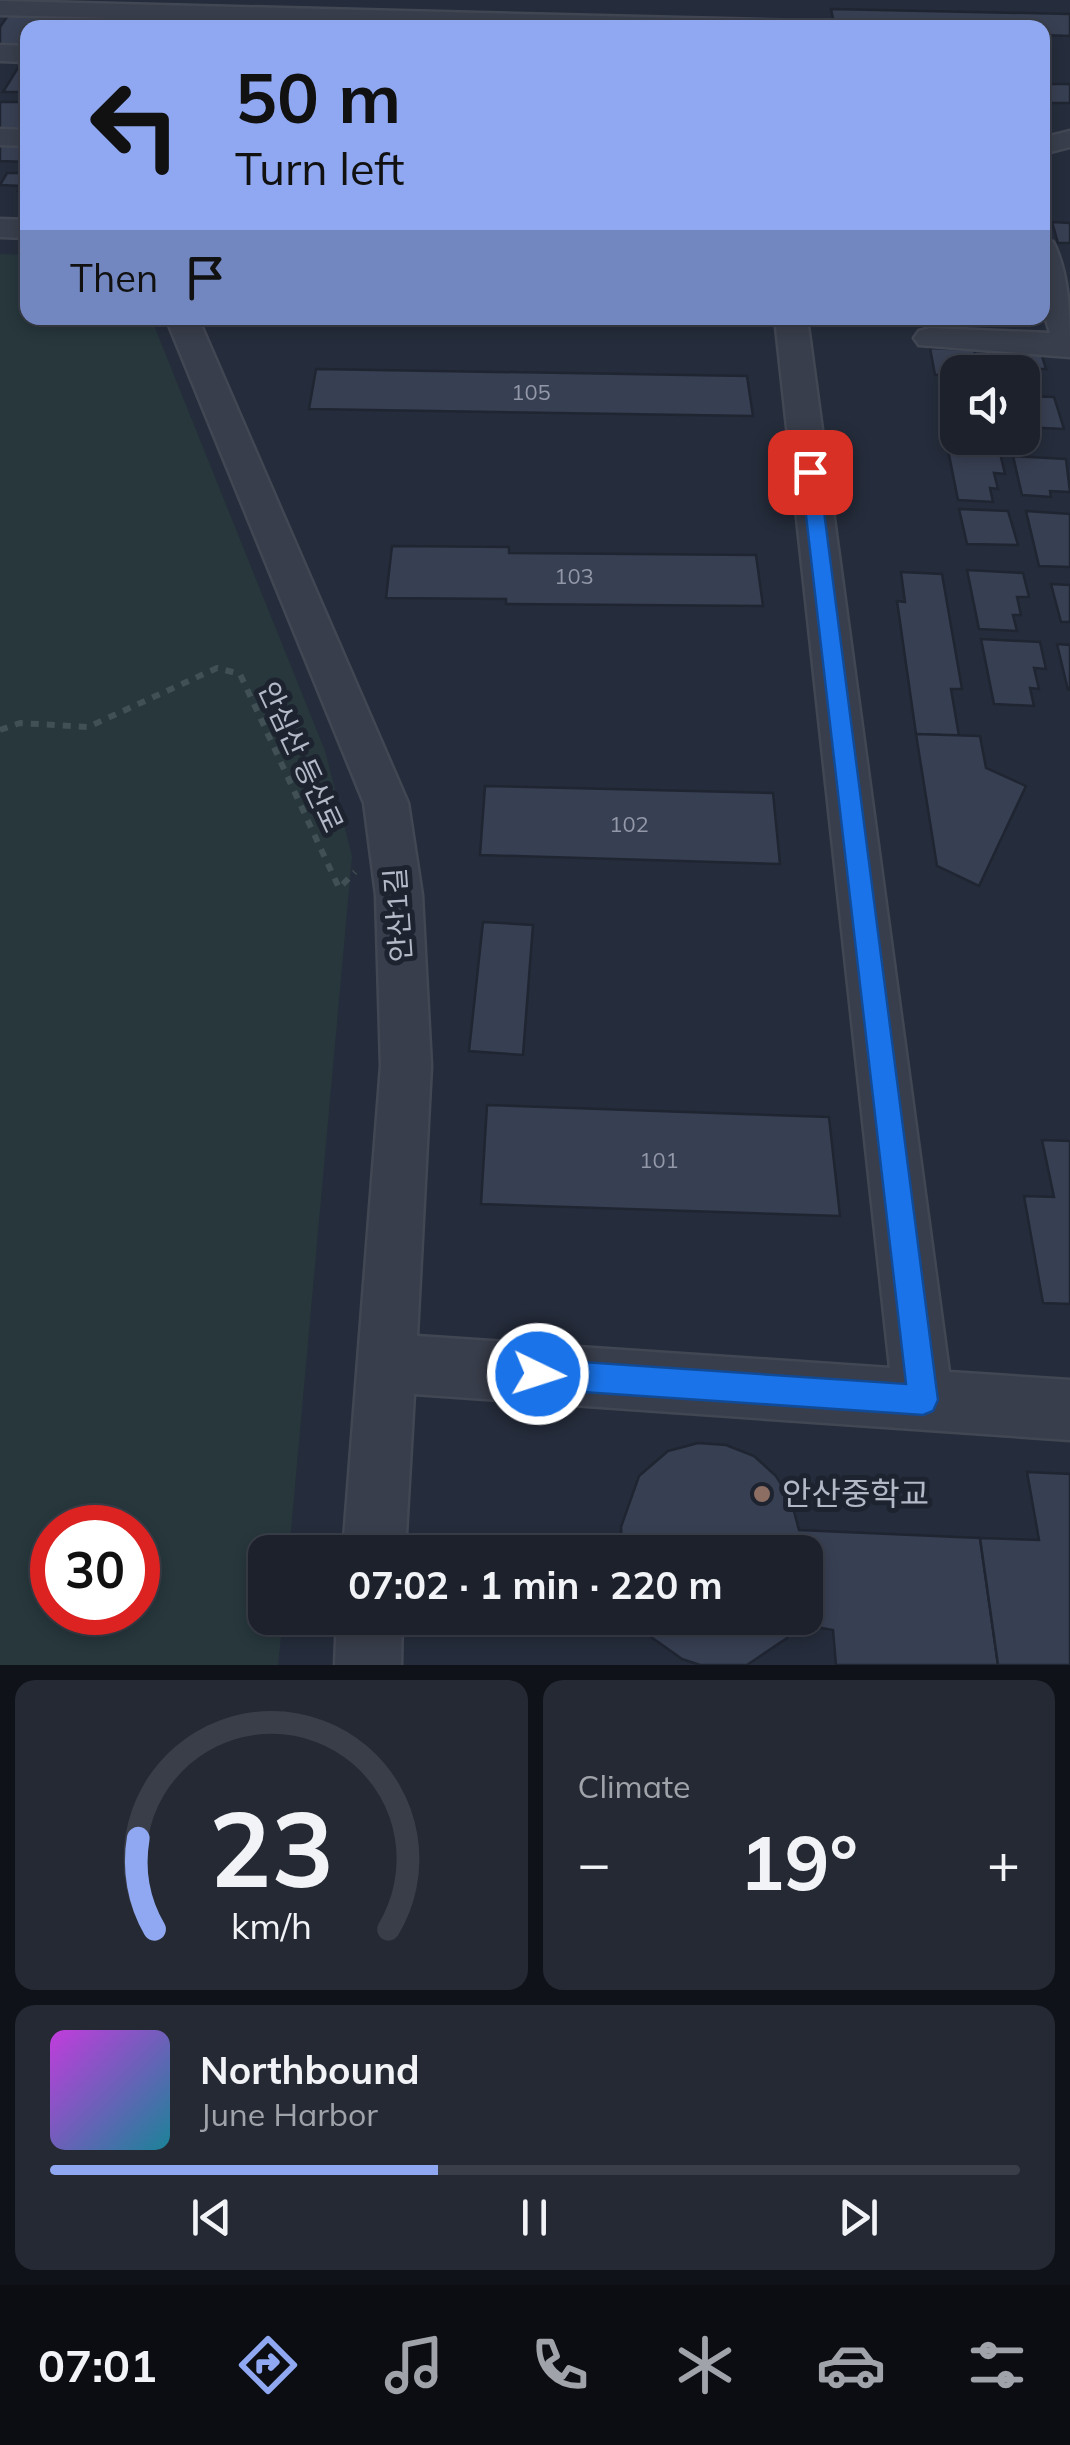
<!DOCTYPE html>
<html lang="en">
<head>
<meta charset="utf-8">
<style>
  body { margin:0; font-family:Mulish,"Noto Sans KR",sans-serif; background:#252934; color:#f1f3f6; height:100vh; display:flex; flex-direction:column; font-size:38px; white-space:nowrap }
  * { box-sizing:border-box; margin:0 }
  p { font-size:32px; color:#a0a3a9 }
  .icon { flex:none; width:55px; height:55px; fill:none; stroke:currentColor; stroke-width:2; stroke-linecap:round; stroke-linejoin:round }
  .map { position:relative; height:1665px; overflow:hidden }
  .drawer { display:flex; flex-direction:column; gap:15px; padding:15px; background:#0f1218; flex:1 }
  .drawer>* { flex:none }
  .top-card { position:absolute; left:20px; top:20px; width:1030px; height:305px; border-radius:20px; box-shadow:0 5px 15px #0003,0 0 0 2px #3a3e48; background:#8fa8f1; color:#111; overflow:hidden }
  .controls { position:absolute; left:940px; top:355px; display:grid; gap:20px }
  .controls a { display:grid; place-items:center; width:100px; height:100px; border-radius:20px; background:#1c212c; box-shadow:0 5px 15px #0003,0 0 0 2px #3a3e48; font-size:50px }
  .speed { position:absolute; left:30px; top:1505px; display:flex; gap:20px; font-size:50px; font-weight:700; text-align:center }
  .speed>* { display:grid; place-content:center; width:130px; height:130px; border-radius:50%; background:#1c212c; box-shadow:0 5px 15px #0003,0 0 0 2px #3a3e48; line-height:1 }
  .speed .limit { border:15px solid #d22; background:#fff; color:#111 }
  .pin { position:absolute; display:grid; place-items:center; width:85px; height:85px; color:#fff; margin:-42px; border-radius:20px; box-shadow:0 5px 15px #0006 }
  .me { position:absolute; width:110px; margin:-55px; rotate:94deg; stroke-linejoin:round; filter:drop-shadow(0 0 8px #0008) }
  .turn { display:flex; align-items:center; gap:35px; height:210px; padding:0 50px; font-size:45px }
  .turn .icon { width:130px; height:130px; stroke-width:2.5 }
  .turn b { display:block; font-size:70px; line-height:85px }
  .then { display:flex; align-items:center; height:95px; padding:0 50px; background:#0003; gap:20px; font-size:38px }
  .big { font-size:75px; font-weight:700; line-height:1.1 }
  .drawer .tile { flex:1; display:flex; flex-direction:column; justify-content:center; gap:15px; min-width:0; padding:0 35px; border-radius:20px; background:#252934 }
  .drawer .dial { align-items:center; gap:0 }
  .dial svg { height:260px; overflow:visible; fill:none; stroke:#3a3e48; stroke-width:7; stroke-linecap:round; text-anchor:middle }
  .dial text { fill:#f1f3f6; stroke:none }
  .song { display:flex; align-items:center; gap:30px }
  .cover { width:120px; height:120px; border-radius:15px; background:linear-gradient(135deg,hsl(290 70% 55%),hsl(190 70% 35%)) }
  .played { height:10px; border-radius:5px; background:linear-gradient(90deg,#8fa8f1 40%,#3a3e48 40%) }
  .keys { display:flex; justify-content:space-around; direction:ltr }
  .heat { display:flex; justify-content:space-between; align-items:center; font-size:55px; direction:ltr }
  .drawer .tiles { flex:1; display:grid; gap:15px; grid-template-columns:1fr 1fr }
  .tile:last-child { grid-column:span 2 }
  .trip { position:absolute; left:248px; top:1535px; width:575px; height:100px; border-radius:20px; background:#1c212c; box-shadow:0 5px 15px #0003,0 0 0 2px #3a3e48; font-weight:700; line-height:100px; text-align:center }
  .tabs { display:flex; height:160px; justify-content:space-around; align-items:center; background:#0b0d12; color:#a0a3a9 }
  .tabs .icon { width:70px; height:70px }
  .tabs .on { color:#8fa8f1 }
  .tabs b { font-size:45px; color:#f1f3f6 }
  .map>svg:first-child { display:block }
  .green { fill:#27373c; fill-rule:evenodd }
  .building { fill:#373f52; stroke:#202532; stroke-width:2.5 }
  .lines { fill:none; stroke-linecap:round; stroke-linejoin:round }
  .street-casing { stroke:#424754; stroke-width:5 }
  .path { stroke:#405054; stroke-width:6; stroke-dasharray:8 8; stroke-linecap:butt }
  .street { fill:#393e4c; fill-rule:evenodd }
  .route { fill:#1a73e8; stroke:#114b97; stroke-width:2.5 }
  .education-dot { fill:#8d6e63; stroke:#1e2330; stroke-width:4 }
  .labels { text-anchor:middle; stroke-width:10; stroke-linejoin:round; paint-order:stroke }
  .number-label { font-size:22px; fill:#9398a8 }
  .street-label { font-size:28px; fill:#b4b9c7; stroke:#1e2330 }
  .near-poi-label { font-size:32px; fill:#b4b9c7; stroke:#1e2330; text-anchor:start }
</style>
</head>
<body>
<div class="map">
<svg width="1070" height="1665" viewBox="0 0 1070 1665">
  <rect width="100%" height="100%" fill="#252c3b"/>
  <path class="green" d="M0,254L27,255L28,318H151L325,751L352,856L289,1552H265V1618H283L278,1665H0ZM52,1528H138V1612H52Z"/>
  <g class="building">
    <polygon points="831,9 1070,14 1070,36 1042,35 1042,28 835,28"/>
    <polygon points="9,14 43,15 35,28 28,28 28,46 0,45 0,27"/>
    <polygon points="74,15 104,15 97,28 66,28"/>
    <polygon points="117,15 154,16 149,28 110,28"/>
    <polygon points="19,66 28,66 28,92 3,92"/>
    <polygon points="1042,84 1070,84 1070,103 1047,103"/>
    <polygon points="0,102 28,102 28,129 0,128"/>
    <polygon points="0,140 28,141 28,162 0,161"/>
    <polygon points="7,173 28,173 28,191 18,191 20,186 0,185"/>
    <polygon points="1052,222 1070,223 1070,243 1058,243"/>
    <polygon points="926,318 967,318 970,332 928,330"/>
    <polygon points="930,348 974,350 979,372 935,375"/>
    <polygon points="992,352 1041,353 1046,369 1036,369 1041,382 1034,382 1036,389 1022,389 1022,372 998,372"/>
    <polygon points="316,369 747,376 753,416 309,409"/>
    <polygon points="940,395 958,396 958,438 979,438 980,443 947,441"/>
    <polygon points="1022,396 1054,397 1064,429 1022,427"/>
    <polygon points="948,450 1000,453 1005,474 994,473 998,489 990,488 993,502 958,500"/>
    <polygon points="1013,456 1066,459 1070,492 1050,491 1051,497 1022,495"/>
    <polygon points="959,509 1008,511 1018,545 967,544"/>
    <polygon points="1026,511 1070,514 1070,567 1039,566"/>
    <polygon points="392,546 509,547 509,553 756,555 763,606 506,604 506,599 386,598"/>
    <polygon points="967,570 1023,573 1029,597 1017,597 1021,615 1013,615 1017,631 979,629"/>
    <polygon points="901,572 942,574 962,689 951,689 959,736 916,734 897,601 905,602"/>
    <polygon points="1051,584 1070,585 1070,622 1061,622"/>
    <polygon points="981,639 1040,642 1046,669 1034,668 1039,689 1030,688 1034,706 994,704"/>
    <polygon points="1057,644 1070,645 1070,690 1068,690"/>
    <polygon points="916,734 980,736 986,768 1026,786 979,886 937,866"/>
    <polygon points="485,786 773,793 780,864 480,855"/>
    <polygon points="483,922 533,925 523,1055 469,1051"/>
    <polygon points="487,1105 829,1117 840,1216 481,1204"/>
    <polygon points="1042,1140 1070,1141 1070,1304 1043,1303 1024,1196 1054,1197"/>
    <polygon points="698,1443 726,1445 754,1456 776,1476 791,1500 799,1530 980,1538 998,1665 836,1665 833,1630 821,1628 819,1597 805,1596 805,1552 622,1552 621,1527 639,1476 668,1451"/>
    <polygon points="1027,1472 1070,1474 1070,1665 998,1665 980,1538 1039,1540"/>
    <polygon points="640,1618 800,1618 787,1638 747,1665 700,1665 682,1659 651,1637"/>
  </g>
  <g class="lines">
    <defs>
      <g id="street">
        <polygon points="0,1 802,21 814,28 490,28 0,15"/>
        <polygon points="0,45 28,46 28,62 0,61"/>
        <polygon points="0,129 28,130 28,146 0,145"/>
        <polygon points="1070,131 1070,147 1042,154 1042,138"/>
        <polygon points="0,219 28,220 28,238 0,237"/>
        <path d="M1042,239L1053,242C1070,275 1070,319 1070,357L919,345L914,338L919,331L930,328L1050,333L1042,306Z"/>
        <polygon points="166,318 198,318 408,803 422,895 431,1066 417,1336 890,1368 775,318 807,318 949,1372 1070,1380 1070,1440 414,1394 405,1552 343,1552 381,1066 376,895 364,803"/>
        <polygon points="337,1618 402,1618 401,1665 335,1665"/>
      </g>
    </defs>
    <use href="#street" class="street-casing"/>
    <polyline class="path" points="0,730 20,723 88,727 217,668 240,674 339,888 355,872"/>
    <use href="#street" class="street"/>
  </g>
  <polygon class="route" points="810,466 819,472 938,1400 933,1411 923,1415 538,1389 528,1384 523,1374 528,1363 538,1359 906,1384 801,472"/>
  <circle class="education-dot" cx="762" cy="1494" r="10"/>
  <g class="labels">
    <g class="number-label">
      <text x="531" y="400">105</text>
      <text x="574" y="584">103</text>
      <text x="629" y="832">102</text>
      <text x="659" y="1168">101</text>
    </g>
    <g class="street-label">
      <text transform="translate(301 757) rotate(65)" y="10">안심산 등산로</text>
      <text transform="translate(398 915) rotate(-94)" y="10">안산1길</text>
    </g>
    <g class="near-poi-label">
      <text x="782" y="1505">안산중학교</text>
    </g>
  </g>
</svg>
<div class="controls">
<a><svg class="icon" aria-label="sound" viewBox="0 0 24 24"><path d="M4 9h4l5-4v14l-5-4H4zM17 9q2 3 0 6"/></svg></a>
</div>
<div class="speed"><div class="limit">30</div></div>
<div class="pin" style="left:810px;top:472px;background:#d93025"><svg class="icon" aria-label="arrive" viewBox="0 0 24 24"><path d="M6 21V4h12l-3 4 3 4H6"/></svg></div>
<svg class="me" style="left:538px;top:1374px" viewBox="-20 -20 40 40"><circle r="17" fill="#1a73e8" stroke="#fff" stroke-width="3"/><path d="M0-11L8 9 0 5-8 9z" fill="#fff"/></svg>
<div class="trip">07:02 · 1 min · 220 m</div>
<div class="top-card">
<div class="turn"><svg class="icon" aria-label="left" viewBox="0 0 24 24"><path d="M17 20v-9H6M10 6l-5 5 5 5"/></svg><div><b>50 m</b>Turn left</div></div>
<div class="then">Then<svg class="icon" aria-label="arrive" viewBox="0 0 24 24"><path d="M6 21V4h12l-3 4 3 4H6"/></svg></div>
</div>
</div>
<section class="drawer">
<div class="tiles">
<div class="tile dial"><svg viewBox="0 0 100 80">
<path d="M14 69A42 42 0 1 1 86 69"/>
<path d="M14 69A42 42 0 0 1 9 41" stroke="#8fa8f1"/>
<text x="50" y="56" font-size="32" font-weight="700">23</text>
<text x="50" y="72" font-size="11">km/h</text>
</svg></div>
<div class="tile"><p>Climate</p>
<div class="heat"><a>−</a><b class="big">19°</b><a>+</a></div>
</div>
<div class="tile">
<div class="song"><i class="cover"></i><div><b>Northbound</b><p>June Harbor</p></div></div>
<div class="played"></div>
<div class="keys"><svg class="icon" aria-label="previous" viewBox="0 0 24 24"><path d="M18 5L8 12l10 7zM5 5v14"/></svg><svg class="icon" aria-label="pause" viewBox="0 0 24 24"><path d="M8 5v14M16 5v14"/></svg><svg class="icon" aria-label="next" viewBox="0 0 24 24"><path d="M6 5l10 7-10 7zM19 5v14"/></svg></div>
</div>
</div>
</section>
<nav class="tabs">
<b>07:01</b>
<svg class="icon on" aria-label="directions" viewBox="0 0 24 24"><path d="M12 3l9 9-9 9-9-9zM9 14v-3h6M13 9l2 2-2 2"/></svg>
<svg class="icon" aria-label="music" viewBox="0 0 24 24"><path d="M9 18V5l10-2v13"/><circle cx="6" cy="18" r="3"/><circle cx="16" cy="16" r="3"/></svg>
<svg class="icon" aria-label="phone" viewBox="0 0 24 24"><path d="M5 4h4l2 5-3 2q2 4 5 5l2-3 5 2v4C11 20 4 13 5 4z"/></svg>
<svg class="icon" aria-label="climate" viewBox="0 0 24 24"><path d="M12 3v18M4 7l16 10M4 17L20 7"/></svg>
<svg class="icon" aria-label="car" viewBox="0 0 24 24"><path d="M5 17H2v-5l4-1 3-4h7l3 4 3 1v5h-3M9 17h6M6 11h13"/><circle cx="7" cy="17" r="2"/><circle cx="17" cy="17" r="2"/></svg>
<svg class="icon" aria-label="filters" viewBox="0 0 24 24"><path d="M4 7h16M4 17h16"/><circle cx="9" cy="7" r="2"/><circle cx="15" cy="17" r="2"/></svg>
</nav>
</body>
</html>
